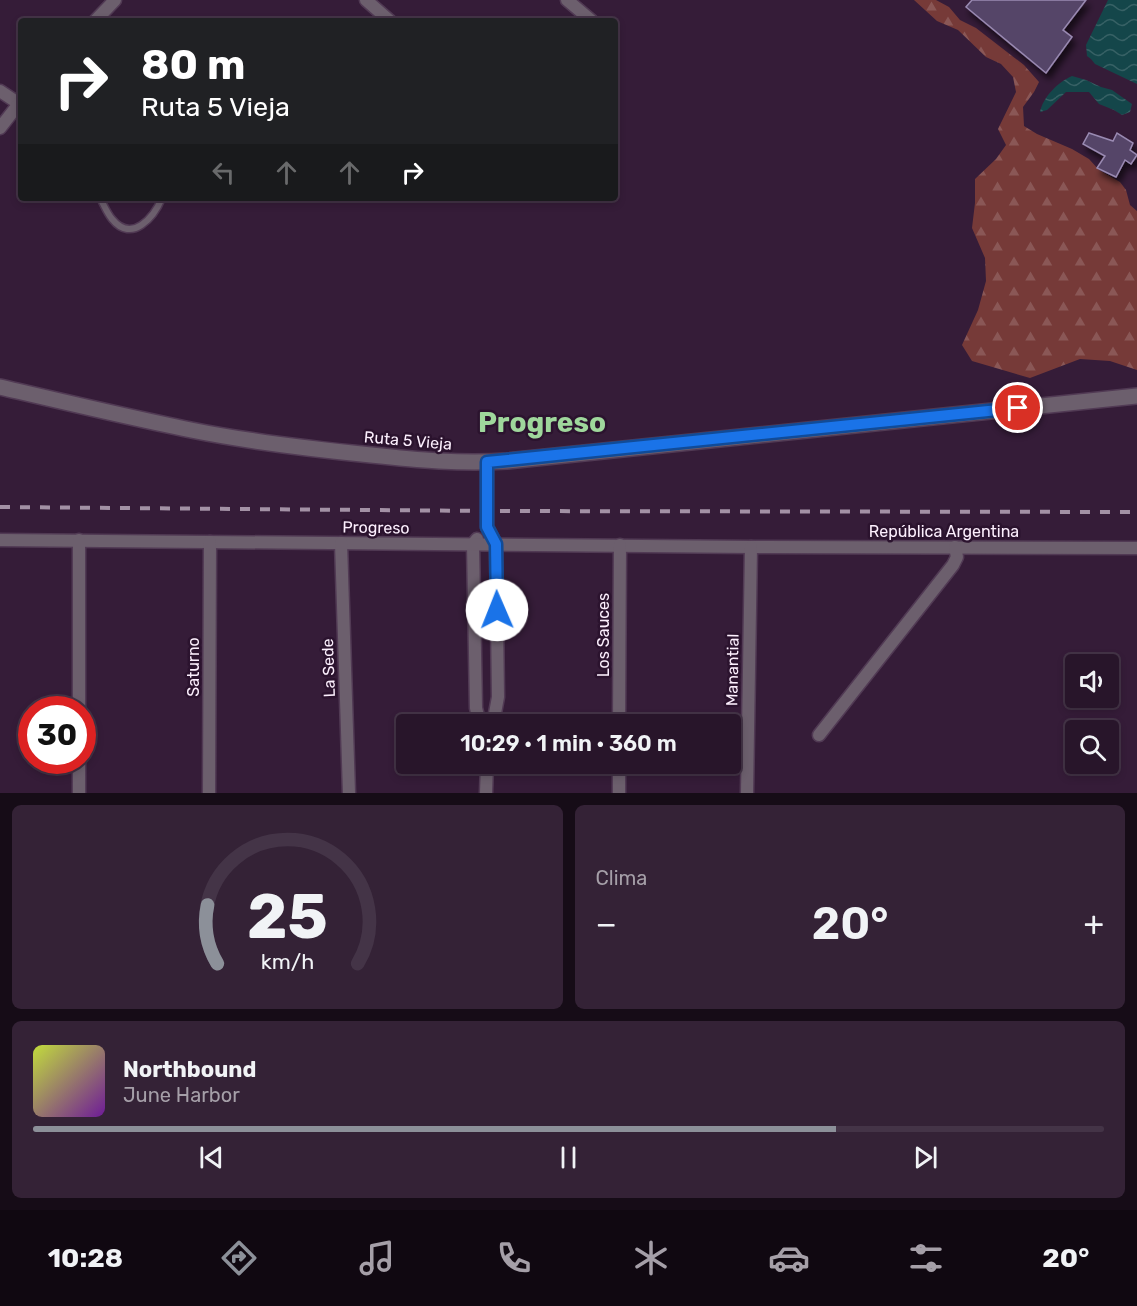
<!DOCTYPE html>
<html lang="es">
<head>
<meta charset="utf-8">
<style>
  body { margin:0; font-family:Rubik,sans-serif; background:#342236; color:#f1f3f6; height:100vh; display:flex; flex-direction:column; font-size:22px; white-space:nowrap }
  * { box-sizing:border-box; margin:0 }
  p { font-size:20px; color:#a59fa8 }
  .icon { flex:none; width:33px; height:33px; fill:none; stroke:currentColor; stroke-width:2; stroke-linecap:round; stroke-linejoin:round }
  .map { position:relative; height:793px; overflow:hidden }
  .details { display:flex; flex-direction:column; gap:12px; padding:12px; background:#160c17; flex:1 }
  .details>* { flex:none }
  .banner { position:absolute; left:18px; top:18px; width:600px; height:183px; border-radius:6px; box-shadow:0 3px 9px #0003,0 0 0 2px #443447; background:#202124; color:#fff; overflow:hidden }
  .fabs { position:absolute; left:1065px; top:654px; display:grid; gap:12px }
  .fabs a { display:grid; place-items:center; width:54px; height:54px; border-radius:6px; background:#28152a; box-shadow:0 3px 9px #0003,0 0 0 2px #443447; font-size:30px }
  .speed { position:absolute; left:18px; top:696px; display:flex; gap:12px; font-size:30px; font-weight:700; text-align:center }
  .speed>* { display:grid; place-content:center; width:78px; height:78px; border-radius:50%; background:#28152a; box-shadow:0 3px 9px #0003,0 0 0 2px #443447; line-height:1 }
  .speed .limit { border:9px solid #d22; background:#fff; color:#111 }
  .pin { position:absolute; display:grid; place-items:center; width:51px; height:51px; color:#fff; margin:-26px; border:3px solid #fff; border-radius:50%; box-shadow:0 2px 6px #0007 }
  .me { position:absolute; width:66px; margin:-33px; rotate:359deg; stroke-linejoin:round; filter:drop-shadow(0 0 4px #0008) }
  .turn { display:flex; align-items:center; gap:21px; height:126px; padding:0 24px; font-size:27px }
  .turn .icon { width:78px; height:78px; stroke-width:2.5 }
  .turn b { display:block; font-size:42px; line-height:51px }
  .lanes { display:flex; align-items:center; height:57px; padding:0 24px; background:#0003; justify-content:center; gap:30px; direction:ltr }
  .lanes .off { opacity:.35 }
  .big { font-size:45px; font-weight:600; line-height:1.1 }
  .details .card { flex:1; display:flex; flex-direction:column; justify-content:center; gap:9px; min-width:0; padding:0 21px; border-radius:9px; background:#342236 }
  .details .dial { align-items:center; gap:0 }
  .dial svg { height:156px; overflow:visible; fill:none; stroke:#443447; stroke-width:7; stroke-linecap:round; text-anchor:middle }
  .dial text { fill:#f1f3f6; stroke:none }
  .song { display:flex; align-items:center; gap:18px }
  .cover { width:72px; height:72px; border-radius:9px; background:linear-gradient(135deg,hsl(70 70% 55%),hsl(280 70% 35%)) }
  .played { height:6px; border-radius:3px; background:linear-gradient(90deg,#8c9099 75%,#443447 75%) }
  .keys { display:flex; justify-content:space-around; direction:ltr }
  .heat { display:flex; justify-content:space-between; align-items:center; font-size:33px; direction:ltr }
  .details .tiles { flex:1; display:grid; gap:12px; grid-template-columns:1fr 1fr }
  .card:last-child { grid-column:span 2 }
  .trip { position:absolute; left:396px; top:714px; width:345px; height:60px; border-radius:6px; background:#28152a; box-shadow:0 3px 9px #0003,0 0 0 2px #443447; font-weight:600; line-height:60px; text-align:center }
  .dock { display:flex; height:96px; justify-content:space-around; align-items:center; background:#100811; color:#a59fa8 }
  .dock .icon { width:42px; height:42px }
  .dock .selected { color:#8c9099 }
  .dock b { font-size:27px; color:#f1f3f6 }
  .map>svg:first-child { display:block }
  .forest { fill:url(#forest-firs) }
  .water { fill:url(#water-waves) }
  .building { fill:#544568; stroke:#9a8ab2; stroke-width:1.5; filter:url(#shadow) }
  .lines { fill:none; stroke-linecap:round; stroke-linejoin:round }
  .service-casing { stroke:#513a54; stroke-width:9 }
  .minor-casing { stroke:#513a54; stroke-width:15 }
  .tertiary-casing { stroke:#513a54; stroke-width:18 }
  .service { stroke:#6c5f6d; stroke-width:6 }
  .minor { stroke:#6c5f6d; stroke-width:12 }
  .tertiary { stroke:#6c5f6d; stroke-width:15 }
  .rail { stroke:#a391a5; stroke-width:4; stroke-dasharray:10 10; stroke-linecap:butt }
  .route-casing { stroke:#114b97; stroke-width:15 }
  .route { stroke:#1a73e8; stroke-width:10 }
  .labels { text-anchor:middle; stroke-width:5; stroke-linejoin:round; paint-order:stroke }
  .street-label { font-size:16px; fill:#fceffd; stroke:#2b132e }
  .town-label { font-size:28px; font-weight:bold; fill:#9fd79c; stroke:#2b132e }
</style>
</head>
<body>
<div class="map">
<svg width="1137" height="793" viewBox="0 0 1137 793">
  <defs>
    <pattern id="forest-firs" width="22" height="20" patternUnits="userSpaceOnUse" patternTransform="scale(1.5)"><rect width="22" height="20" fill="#763a38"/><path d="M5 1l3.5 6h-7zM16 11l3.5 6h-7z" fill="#8a5756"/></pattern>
    <pattern id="water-waves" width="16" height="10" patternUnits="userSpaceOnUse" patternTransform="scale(1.5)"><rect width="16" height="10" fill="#14464a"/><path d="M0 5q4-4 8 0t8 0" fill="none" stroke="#376165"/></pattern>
    <filter id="shadow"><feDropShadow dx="3.5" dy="6" stdDeviation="3" flood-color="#0009"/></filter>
  </defs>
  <rect width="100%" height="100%" fill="#351c38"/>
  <polygon class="forest" points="914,0 936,0 949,7 960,20 976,28 1024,65 1039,82 1034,92 1023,107 1024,126 1037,134 1072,149 1089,159 1099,170 1120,182 1126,190 1130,205 1137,211 1137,370 1110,361 1080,359 1030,378 972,361 962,345 978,310 986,281 985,258 972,228 975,203 975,179 996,159 1006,145 998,129 1016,92 1013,77 1001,64 986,57 958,30 937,21"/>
  <g class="water">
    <polygon points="1108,0 1137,0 1137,84 1095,64 1091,59 1087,56 1086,45"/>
    <path d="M1072,76L1086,80L1101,87L1112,90L1132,104L1130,112L1122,115L1114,110L1099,104L1089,92H1066L1047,110L1040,112C1043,97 1058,82 1072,76Z"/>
  </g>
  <g class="building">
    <polygon points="972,0 1086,0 1063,30 1072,37 1046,73 966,7"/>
    <polygon points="1089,133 1113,141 1117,133 1133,143 1130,150 1137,155 1131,164 1125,160 1116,177 1097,168 1105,156 1083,144"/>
  </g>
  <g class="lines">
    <defs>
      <path id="service" d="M100,198C104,205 107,213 112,219C132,244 154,217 162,198"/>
      <g id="minor">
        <polyline points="366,0 390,21"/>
        <polyline points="567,0 592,21"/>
        <polyline points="95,21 115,0"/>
        <polyline points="0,91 18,103"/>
        <polyline points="0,128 21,101"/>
        <polyline points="487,462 487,527 496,544 498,697 493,724"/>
        <polyline points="477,539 473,544 476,708 480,724"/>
        <polyline points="0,540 751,547 1137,548"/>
        <polyline points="341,543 349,793"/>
        <polyline points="79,710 79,540"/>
        <polyline points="619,724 620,545"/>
        <polyline points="819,735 953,565 957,557 955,547"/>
        <polyline points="79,793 79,760"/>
        <polyline points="209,793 210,542"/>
        <polyline points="486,793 487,764"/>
        <polyline points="619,793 619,764"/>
        <polyline points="747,793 751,547"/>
      </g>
      <path id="tertiary" d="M0,387C64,402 127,417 191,430C250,442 311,449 371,455C417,460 461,464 507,461L1137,396"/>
    </defs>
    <use href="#service" class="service-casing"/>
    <use href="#minor" class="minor-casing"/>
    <use href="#tertiary" class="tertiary-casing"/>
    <use href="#service" class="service"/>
    <use href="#minor" class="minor"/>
    <use href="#tertiary" class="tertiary"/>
    <polyline class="rail" points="0,507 487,511 1137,512"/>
  </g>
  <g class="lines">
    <defs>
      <polyline id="route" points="497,610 496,544 487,527 487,462 1018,408"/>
    </defs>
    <use href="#route" class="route-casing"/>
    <use href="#route" class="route"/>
  </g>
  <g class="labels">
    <g class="street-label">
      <text transform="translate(408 440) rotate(5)" y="6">Ruta 5 Vieja</text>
      <text transform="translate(376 527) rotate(1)" y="6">Progreso</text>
      <text x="944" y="537">República Argentina</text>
      <text transform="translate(603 635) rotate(-90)" y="6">Los Sauces</text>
      <text transform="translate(193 667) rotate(-90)" y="6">Saturno</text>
      <text transform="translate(328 668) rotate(-92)" y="6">La Sede</text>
      <text transform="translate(732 670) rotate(-89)" y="6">Manantial</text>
    </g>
    <g class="town-label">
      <text x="542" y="432">Progreso</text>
    </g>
  </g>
</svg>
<div class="fabs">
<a><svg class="icon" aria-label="sound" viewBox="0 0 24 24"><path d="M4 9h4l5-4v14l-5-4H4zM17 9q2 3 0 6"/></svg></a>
<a><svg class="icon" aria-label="search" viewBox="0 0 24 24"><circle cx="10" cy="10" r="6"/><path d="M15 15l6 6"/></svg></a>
</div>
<div class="speed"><div class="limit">30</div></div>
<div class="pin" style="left:1018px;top:408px;background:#d93025"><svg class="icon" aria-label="arrive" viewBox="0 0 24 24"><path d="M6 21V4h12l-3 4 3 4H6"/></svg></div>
<svg class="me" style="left:497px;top:610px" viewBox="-20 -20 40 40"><circle r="19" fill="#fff"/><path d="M0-13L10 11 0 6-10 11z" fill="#1a73e8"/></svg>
<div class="trip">10:29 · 1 min · 360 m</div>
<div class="banner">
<div class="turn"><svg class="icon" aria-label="right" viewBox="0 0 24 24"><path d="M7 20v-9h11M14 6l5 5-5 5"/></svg><div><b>80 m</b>Ruta 5 Vieja</div></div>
<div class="lanes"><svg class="icon off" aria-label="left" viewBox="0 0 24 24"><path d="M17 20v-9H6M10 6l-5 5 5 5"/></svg><svg class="icon off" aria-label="ahead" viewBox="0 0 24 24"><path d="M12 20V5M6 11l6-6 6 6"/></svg><svg class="icon off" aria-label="ahead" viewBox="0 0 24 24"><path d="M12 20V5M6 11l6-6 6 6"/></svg><svg class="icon" aria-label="right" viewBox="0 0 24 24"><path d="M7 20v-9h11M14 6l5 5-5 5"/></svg></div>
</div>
</div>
<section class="details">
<div class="tiles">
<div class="card dial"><svg viewBox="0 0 100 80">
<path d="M14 69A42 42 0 1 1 86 69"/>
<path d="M14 69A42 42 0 0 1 9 39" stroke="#8c9099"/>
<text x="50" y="56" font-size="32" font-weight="700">25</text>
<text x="50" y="72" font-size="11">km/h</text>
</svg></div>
<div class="card"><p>Clima</p>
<div class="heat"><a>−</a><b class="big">20°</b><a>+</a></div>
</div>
<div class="card">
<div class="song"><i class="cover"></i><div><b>Northbound</b><p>June Harbor</p></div></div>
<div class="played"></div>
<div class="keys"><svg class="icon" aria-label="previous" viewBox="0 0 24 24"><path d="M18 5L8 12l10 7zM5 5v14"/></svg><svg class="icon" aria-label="pause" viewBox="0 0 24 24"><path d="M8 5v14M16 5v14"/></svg><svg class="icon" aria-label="next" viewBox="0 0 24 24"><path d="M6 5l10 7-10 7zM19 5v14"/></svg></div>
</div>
</div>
</section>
<nav class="dock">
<b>10:28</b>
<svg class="icon selected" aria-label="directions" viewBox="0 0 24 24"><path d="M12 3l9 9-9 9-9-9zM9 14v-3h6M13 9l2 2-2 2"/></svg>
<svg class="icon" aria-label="music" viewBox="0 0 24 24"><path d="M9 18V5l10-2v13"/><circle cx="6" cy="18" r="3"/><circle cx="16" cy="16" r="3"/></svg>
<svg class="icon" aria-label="phone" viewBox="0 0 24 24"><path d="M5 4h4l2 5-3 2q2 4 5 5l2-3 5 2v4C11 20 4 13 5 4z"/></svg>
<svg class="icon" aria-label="climate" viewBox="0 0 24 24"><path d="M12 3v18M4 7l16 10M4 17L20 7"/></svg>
<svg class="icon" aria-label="car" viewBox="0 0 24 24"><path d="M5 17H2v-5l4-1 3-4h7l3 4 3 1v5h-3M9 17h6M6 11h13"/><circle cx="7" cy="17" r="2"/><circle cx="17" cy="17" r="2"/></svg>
<svg class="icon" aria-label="filters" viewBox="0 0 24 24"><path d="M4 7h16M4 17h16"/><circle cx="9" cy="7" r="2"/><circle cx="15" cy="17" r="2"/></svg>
<b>20°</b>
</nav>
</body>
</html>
